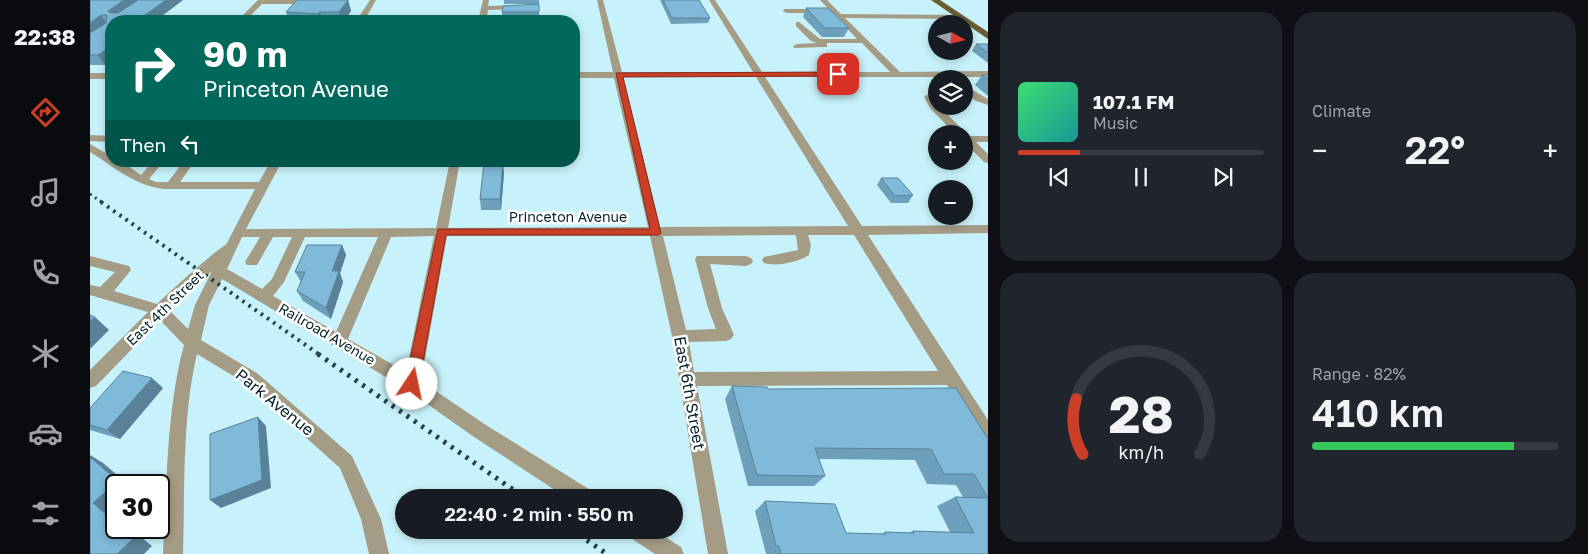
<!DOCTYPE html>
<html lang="en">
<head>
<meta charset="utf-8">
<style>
  body { margin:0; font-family:"Golos Text",sans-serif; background:#20242c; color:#f1f3f6; height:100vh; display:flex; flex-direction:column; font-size:19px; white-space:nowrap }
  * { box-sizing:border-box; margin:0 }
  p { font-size:16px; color:#9ea1a6 }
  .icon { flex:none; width:28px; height:28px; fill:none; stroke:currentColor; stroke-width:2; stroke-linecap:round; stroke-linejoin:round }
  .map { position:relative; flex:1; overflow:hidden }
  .side { display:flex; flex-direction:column; gap:12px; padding:12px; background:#0d0f14; width:600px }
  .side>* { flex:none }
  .top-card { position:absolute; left:15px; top:15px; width:475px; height:152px; border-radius:20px; box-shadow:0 2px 8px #0003; background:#00695c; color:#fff; overflow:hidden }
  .needle { width:32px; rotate:98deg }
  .controls { position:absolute; left:838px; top:15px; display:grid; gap:10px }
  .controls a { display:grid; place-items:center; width:45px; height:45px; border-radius:50%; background:#171b24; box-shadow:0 2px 8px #0003; font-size:25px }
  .speed { position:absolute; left:15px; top:474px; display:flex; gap:10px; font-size:25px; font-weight:700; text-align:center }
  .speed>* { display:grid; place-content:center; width:65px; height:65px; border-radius:50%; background:#171b24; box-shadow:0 2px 8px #0003; line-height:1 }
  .speed .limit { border:2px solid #111; border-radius:8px; background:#fff; color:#111 }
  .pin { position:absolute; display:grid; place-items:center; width:42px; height:42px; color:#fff; margin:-21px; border-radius:10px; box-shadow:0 2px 8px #0006 }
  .me { position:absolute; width:55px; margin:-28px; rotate:11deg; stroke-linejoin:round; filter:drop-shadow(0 0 4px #0008) }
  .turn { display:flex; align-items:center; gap:18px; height:105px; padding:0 15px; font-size:22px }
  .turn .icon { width:65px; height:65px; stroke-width:2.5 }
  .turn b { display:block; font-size:35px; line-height:42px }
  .then { display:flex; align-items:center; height:48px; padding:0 15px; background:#0003; gap:10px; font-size:19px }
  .big { font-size:38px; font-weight:600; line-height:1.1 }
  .side .tile { flex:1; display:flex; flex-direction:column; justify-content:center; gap:8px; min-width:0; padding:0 18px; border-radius:20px; background:#20242c }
  .side .dial { align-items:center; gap:0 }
  .dial svg { height:130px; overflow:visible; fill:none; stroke:#363941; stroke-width:7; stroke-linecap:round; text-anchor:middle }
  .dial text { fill:#f1f3f6; stroke:none }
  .song { display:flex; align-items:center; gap:15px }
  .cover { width:60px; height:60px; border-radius:8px; background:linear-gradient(135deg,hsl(140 70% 55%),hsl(180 70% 35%)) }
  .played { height:5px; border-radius:2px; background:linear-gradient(90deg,#cb3f27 25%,#363941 25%) }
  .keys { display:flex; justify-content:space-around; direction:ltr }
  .heat { display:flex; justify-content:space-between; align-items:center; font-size:28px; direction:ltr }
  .charge { height:8px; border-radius:4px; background:linear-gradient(90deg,#34c759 82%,#363941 0) }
  .side .tiles { flex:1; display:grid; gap:12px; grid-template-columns:repeat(2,1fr) }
  .trip { position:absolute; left:305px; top:489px; width:288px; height:50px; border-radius:25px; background:#171b24; box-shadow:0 2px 8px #0003; font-weight:600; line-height:50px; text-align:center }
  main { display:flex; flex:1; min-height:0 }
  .menu { display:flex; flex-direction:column; width:90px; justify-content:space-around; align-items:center; background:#090b0e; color:#9ea1a6 }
  .menu .icon { width:35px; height:35px }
  .menu .current { color:#cb3f27 }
  .menu b { font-size:22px; color:#f1f3f6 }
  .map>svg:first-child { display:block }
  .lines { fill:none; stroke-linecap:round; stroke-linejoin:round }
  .minor { fill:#a49c85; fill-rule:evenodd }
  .major { fill:#6b5d31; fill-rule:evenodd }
  .rail-far2 { stroke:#214248; stroke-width:3; stroke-dasharray:2 4; stroke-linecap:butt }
  .rail-far1 { stroke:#214248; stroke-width:4; stroke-dasharray:2.5 5; stroke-linecap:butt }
  .rail { stroke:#214248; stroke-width:5; stroke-dasharray:3 6; stroke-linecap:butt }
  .wall { fill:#6da0bb }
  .shaded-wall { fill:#598298 }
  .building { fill:#7fbad9; stroke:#598298 }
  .route { fill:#cb3f27; stroke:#842919 }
  .labels { text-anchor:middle; stroke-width:5; stroke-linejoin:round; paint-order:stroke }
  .street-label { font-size:14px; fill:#032228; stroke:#fff }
  .near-street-label { font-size:16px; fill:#032228; stroke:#fff }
</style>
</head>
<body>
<main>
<nav class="menu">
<b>22:38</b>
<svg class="icon current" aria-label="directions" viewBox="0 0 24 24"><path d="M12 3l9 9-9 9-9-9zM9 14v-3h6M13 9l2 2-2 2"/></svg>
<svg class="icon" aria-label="music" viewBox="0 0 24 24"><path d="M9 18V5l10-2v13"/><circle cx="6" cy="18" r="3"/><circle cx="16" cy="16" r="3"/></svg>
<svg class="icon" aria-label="phone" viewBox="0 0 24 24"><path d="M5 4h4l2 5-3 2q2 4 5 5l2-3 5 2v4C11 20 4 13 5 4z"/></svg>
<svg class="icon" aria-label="climate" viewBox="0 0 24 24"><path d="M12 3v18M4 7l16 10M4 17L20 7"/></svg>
<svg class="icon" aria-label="car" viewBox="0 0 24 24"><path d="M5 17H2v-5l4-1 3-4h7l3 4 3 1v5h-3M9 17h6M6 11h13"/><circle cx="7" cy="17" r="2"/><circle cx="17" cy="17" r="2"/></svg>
<svg class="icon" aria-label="filters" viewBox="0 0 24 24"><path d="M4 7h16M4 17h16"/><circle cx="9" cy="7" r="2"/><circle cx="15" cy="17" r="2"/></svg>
</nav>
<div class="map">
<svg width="898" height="554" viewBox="0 0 898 554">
  <rect width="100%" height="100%" fill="#c8f2fb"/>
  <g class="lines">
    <g class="minor">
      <polygon points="168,0 259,0 255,4 172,4 155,21 147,21"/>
      <polygon points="280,0 286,0 274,21 266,21"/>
      <polygon points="393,0 399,0 398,6 432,5 436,7 432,9 398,10 396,21 388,21"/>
      <path d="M507,0H513L532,72H663L619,0H625L672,72H800L772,43H737V47H734L704,48L703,46L707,44L727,43L721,41L706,26V22H709L730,39H767L730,0H737L751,14L873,15V19H870L755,18L810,72L898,71V77H675L772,226L898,225V233L778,235L898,420V444L892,442L857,385L607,386L638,554H618L582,336L560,236H357L331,381L396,425L502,491L504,498H477L384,437L316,389L132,279L119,305L111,340L167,373L262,456L291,519L299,554H279L271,519L250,468L155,383L107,354C92,416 95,490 93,554H73C77,485 76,412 94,345L70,320L6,386L0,388V370L58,312L0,295V285L10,287L25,272L0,266V256L39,266L41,270L24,291L67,304C76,295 130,246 136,245L165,189H74C45,186 23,166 0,152V144L21,156V161H31L51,175L63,161H74L59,179L66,182H78L94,161H105L90,182H169L181,161H192L156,229L346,228L360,161H370L358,228L558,227L524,78H484V72H523ZM533,77H666L758,226L570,227ZM706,235L708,250L674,257L672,260L674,263C687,267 708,262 719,255L721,245L718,235H764L848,371L604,372L599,342L636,341L641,339L644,335L632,308L620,264L656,266L661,264L663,261L661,258L656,256H607L605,259L618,308L626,329L596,330L573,236ZM344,236L316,372L258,339L301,237ZM152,237H170L155,262L157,265H167L183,237H202L182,279L172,289L137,269ZM215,237H288L246,332L183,296L194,282ZM122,271L105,305L98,329L79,310Z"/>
      <polygon points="694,9 733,9 737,11 733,13 697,13 693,11"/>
      <rect x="0" y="73" width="21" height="6"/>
      <polygon points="874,85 898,99 898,105 886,101 874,92"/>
      <polygon points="841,92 846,92 846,97 844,98 846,106 849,106 876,133 880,136 898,136 898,142 886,142 898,154 898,163 894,162 874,142 874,134 865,134 840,108 834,97"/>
      <polygon points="0,135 21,136 21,142 0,141"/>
      <polygon points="536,530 564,530 591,547 594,554 565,554 539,537"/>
    </g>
    <polygon class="major" points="841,0 850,0 898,32 898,39"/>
    <polyline class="rail-far2" points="0,194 13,203"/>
    <polyline class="rail-far1" points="11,202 230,355"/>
    <g class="rail">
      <polyline points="228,354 435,498"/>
      <polyline points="482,530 517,554"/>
    </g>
  </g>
  <g class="wall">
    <polygon points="0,0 93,0 65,21 21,21 15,65 0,65"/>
    <polygon points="207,0 258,0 261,11 254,21 199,21 196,12"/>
    <rect x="414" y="0" width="35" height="4"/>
    <polygon points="570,0 609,0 620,18 618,23 581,24"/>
    <polygon points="449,4 449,18 412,18 412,12"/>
    <polygon points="716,8 759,28 754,37 732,37 713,17"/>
    <polygon points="886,44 898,44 898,63 882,51"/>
    <polygon points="892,75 898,75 898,96 885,85"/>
    <polygon points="414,173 411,210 391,210 390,199"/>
    <polygon points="791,178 823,195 818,203 801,203 787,185"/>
    <polygon points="252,245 256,255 250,273 253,282 241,319 213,301 207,291 211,282 205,272"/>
    <polygon points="642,386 678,389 898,439 898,554 676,554 665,511 675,501 756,533 792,534 795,532 818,533 823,531 860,532 847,506 865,497 873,497 866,485 837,484 825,460 729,459 735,476 724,486 658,486 635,399"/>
    <polygon points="73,388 30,439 0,430 0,408"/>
  </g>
  <g class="shaded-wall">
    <polygon points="34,0 52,0 24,21 18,11"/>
    <polygon points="76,0 93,0 65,21 49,21 48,20"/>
    <polygon points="258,0 261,11 254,21 251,21 249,12"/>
    <polygon points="230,12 233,21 230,21 228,14"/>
    <polygon points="11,15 17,24 0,37 0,23"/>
    <polygon points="21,47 21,62 15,65 8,55"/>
    <polygon points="413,162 414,173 411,210 410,199"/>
    <polygon points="252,245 256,255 250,273 253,282 241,319 236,308 242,271"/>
    <polygon points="5,317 19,330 0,349 0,321"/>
    <polygon points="62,378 73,388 30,439 17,430"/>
    <polygon points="168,417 176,426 181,488 131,508 120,500"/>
    <polygon points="0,455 13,463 39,485 26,485 26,509 22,513 26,516 26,523 3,503"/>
    <polygon points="32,528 40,528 62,546 54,554 27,554"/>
  </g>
  <g class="building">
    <polygon points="0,0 34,0 18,11 20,13 28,13 48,0 76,0 48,20 51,20 50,21 21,21 21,47 8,55 0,55 0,33 16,23 17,15 11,15 0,23"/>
    <polygon points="207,0 258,0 249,12 230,12 228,14 196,12"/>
    <polygon points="573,0 609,0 620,18 582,18"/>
    <polygon points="449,4 449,12 412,12 413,6"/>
    <polygon points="716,8 738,8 759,28 735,28"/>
    <polygon points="886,44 898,44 898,53"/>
    <polygon points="892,75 898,75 898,80"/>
    <polygon points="394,162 413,162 410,199 390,199"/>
    <polygon points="791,178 808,178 823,195 805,196"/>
    <polygon points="217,245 252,245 242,271 249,271 236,308 207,291 215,272 205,272"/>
    <polygon points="0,315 5,317 0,321"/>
    <polygon points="33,371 62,378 17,430 0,425 0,408"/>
    <polygon points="642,386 677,387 678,389 866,388 898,439 898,498 884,474 854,474 841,449 725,448 735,476 667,475"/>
    <polygon points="168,417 172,480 120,500 120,434"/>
    <polygon points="0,457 28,481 3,503 26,523 26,528 32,528 44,538 27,554 0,554"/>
    <polygon points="865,497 898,498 898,554 691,554 689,546 686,546 675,501 745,504 756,533 796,534 795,532 824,533 823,531 884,533"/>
  </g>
  <polygon class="route" points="748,72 750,72 750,76 533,77 571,233 569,235 356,235 329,384 327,388 322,390 317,388 315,384 348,229 560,229 526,73"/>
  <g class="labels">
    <g class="street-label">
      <text x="478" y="222">Princeton Avenue</text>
      <text transform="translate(75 308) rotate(-44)" y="5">East 4th Street</text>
      <text transform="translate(237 334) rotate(30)" y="5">Railroad Avenue</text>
    </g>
    <g class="near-street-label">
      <text transform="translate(600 393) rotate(80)" y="6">East 6th Street</text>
      <text transform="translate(185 402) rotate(39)" y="6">Park Avenue</text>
    </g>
  </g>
</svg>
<div class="controls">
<a><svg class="needle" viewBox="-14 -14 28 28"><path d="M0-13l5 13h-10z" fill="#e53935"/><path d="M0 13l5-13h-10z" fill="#9ea1a6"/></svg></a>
<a><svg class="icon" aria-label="layers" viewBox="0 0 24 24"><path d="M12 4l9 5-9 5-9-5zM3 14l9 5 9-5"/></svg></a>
<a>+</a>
<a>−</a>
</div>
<div class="speed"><div class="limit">30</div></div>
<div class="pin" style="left:748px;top:74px;background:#d93025"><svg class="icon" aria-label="arrive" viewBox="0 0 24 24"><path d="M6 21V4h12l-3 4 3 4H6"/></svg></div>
<svg class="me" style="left:322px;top:384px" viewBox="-20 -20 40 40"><circle r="19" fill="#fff"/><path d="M0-13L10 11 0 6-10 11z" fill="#cb3f27"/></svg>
<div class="trip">22:40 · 2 min · 550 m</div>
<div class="top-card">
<div class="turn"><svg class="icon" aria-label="right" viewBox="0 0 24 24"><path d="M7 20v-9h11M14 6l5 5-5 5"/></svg><div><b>90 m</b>Princeton Avenue</div></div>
<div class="then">Then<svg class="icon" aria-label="left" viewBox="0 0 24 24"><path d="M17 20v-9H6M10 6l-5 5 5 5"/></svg></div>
</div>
</div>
<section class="side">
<div class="tiles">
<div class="tile">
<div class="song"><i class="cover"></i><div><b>107.1 FM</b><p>Music</p></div></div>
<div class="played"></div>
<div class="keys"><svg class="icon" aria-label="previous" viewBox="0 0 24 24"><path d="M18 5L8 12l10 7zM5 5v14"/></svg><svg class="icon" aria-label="pause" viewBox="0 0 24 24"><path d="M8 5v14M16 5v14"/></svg><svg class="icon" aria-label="next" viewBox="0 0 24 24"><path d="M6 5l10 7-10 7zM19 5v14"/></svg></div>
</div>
<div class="tile"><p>Climate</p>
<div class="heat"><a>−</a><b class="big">22°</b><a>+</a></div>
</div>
<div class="tile dial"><svg viewBox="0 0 100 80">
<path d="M14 69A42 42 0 1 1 86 69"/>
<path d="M14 69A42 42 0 0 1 10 35" stroke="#cb3f27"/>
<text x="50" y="56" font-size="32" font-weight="700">28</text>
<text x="50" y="72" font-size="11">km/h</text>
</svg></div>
<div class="tile"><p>Range · 82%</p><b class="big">410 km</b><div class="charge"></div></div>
</div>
</section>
</main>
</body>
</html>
